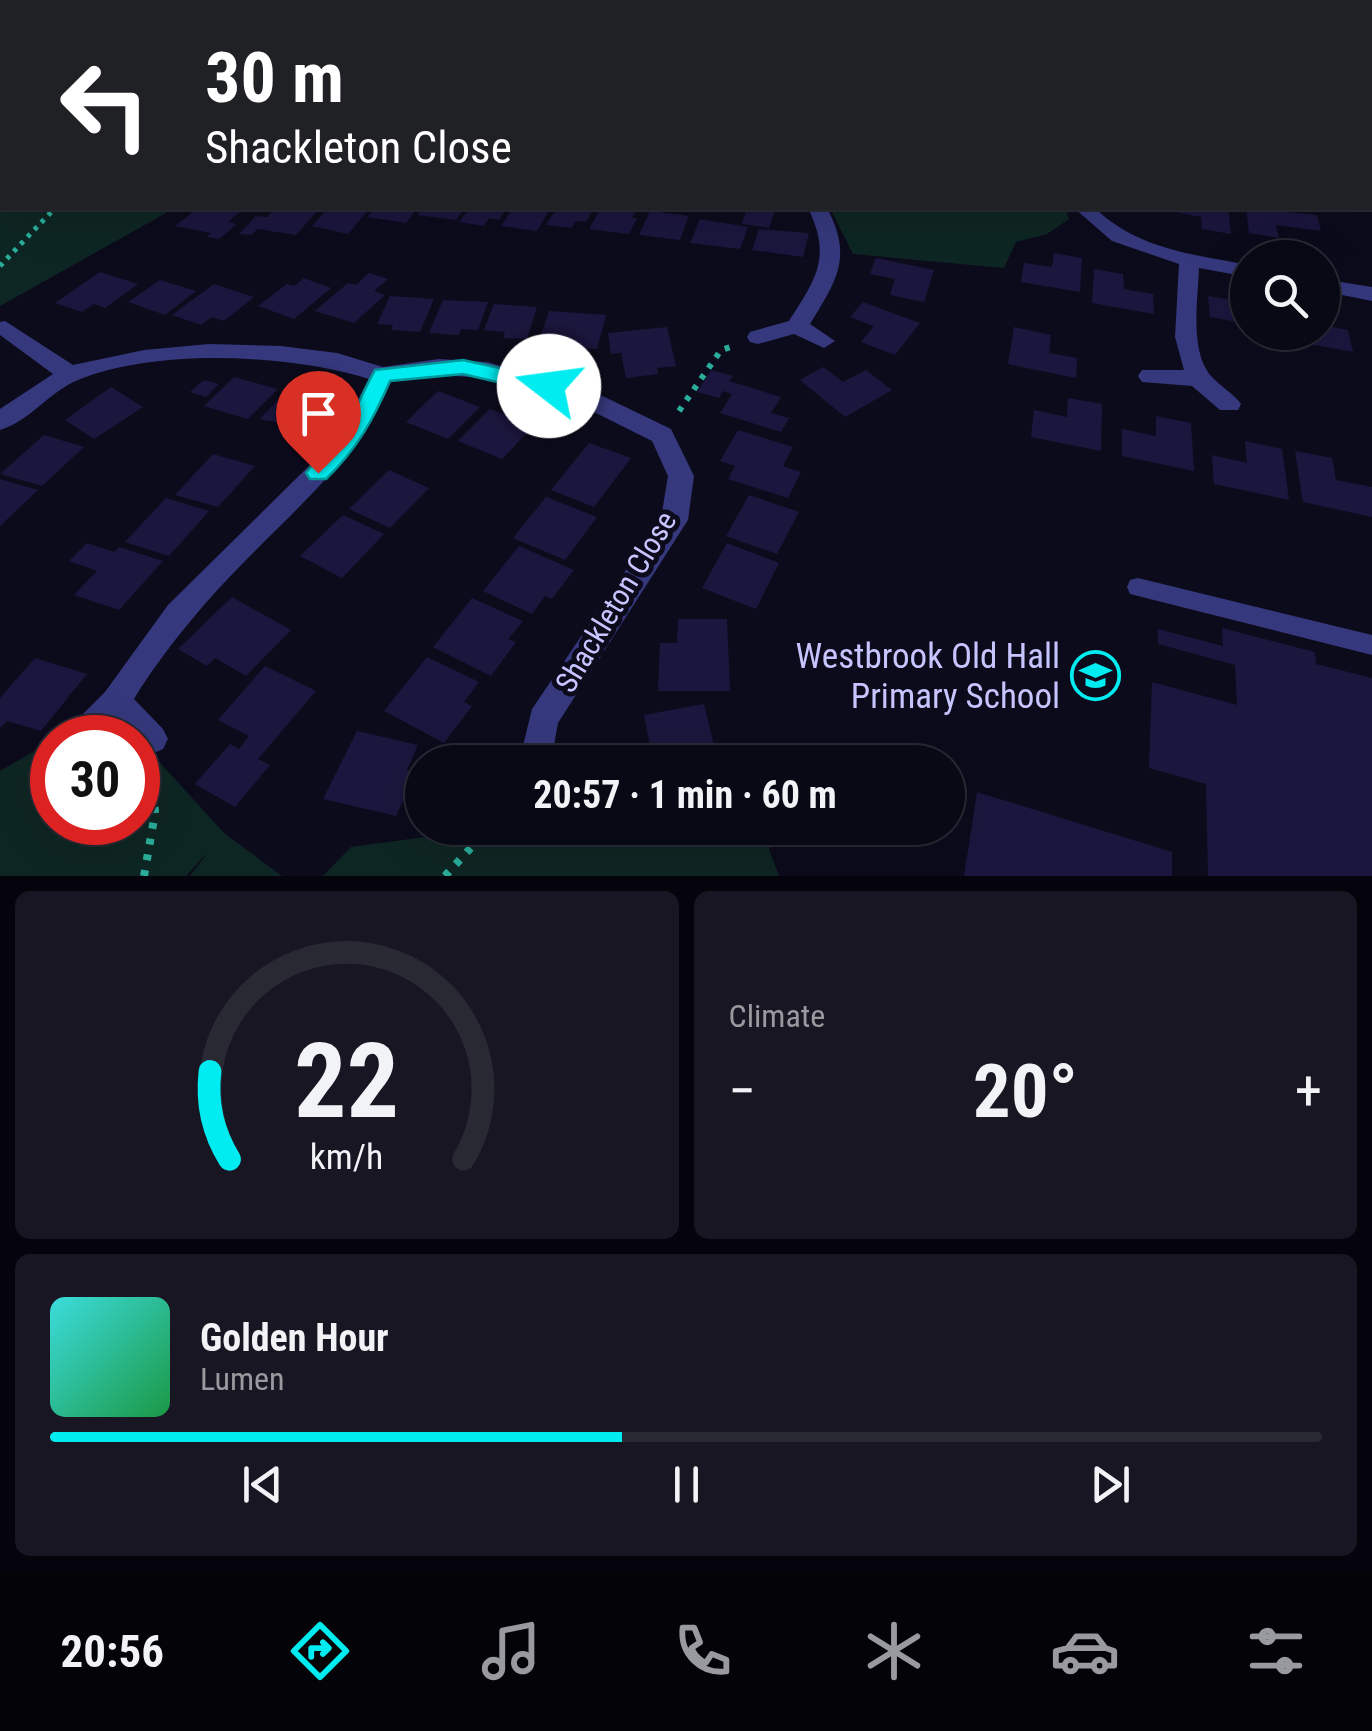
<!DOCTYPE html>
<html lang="en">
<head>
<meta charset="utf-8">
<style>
  body { margin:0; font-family:"Roboto Condensed",sans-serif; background:#171622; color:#f1f3f6; height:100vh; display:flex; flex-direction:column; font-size:38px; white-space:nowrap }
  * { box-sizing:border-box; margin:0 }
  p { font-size:32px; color:#999aa0 }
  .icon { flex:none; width:55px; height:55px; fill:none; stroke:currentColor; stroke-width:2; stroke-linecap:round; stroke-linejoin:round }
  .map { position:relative; height:876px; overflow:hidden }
  .side { display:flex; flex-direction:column; gap:15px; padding:15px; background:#05040c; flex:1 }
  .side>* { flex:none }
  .top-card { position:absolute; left:0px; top:0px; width:1372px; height:210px; box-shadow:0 10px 40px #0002,0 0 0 2px #292934; background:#202124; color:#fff; overflow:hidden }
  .tools { position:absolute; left:1230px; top:240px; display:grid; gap:20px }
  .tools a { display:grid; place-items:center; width:110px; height:110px; border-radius:50%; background:#090815; box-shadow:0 10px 40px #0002,0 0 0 2px #292934; font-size:50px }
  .speed { position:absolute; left:30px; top:715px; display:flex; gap:20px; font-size:50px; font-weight:700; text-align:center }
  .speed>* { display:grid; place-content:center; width:130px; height:130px; border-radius:50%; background:#090815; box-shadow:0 10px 40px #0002,0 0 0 2px #292934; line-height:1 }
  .speed .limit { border:15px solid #d22; background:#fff; color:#111 }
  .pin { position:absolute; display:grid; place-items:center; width:85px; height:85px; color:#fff; margin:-102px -42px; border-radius:50% 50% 50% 0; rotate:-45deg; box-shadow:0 0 10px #0007 }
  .pin .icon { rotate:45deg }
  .me { position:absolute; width:110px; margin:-55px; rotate:285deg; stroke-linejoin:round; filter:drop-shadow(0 0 8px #0008) }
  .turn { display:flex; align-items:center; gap:35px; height:210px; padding:0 40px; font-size:45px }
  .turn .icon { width:130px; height:130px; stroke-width:2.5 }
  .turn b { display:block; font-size:70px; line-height:85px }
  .big { font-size:75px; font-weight:700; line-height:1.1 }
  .side .tile { flex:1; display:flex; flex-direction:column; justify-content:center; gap:15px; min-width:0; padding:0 35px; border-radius:15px; background:#171622 }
  .side .dial { align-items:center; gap:0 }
  .dial svg { height:260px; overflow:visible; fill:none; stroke:#292934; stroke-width:7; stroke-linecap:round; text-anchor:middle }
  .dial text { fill:#f1f3f6; stroke:none }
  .song { display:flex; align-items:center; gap:30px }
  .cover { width:120px; height:120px; border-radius:15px; background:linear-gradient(135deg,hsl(180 70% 55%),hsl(140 70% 35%)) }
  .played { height:10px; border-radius:5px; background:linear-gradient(90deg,#00ecf0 45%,#292934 45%) }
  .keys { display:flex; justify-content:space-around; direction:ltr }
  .heat { display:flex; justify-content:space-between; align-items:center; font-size:55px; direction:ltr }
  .side .tiles { flex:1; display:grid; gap:15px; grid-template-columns:1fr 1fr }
  .tile:last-child { grid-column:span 2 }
  .trip { position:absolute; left:405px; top:745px; width:560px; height:100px; border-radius:50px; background:#090815; box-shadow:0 10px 40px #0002,0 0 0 2px #292934; font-weight:700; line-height:100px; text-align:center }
  .menu { display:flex; height:160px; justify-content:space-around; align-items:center; background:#040308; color:#999aa0 }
  .menu .icon { width:70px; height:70px }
  .menu .current { color:#00ecf0 }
  .menu b { font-size:45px; color:#f1f3f6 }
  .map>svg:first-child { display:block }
  .green { fill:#0e2623 }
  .building { fill:#1b163d }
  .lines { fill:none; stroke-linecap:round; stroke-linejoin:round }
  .path-far2 { stroke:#2aae9b; stroke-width:5; stroke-dasharray:4 6; stroke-linecap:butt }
  .path-far1 { stroke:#2aae9b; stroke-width:6; stroke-dasharray:5 8; stroke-linecap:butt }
  .path { stroke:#2aae9b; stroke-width:8; stroke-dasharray:6 10; stroke-linecap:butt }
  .service { fill:#35387c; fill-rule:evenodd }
  .minor { fill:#35387c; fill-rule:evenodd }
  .route { fill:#00ecf0; stroke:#00999c; stroke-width:2.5 }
  .labels { text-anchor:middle; stroke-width:10; stroke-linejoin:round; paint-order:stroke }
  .street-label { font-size:30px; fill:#c7c5ff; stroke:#0c0b1c }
  .near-poi-label { font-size:35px; fill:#c7c5ff; stroke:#0c0b1c; text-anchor:end }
</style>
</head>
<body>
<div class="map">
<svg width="1372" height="876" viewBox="0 0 1372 876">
  <rect width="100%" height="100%" fill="#0c0b1c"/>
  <g class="green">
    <polygon points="0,0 422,0 2,2 2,208 175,208 0,306"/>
    <polygon points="830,208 1084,208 1089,213 1066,210 1069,219 1047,234 1016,242 1004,268 853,254"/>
    <polygon points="43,746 52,747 52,822 138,822 138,754 154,756 224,833 282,876 190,876 208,852 186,876 0,876 0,771"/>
    <polygon points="492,828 775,828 769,850 779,876 323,876 351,847"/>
  </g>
  <g class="building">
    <polygon points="198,208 238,208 243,209 228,222 237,224 219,239 207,237 211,233 175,226"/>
    <polygon points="276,208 319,209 296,235 257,229 251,235 239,234 256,216 267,217"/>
    <polygon points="328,208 370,208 348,234 312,226"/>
    <polygon points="375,208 417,208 406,223 367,217"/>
    <polygon points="423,208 465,208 456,220 417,215"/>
    <polygon points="470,208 507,208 499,220 489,218 484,226 459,222"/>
    <polygon points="513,208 542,208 550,209 537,231 501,226"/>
    <polygon points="557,208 594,208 586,222 576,221 571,228 546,225"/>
    <polygon points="601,208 636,210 632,218 637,218 629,234 589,229"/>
    <polygon points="747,208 776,208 769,228 742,224"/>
    <polygon points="1174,208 1228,208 1231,234 1202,229 1201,217 1174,212"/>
    <polygon points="1246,208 1317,215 1321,231 1276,225 1279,238 1249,233"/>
    <polygon points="650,211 689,216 680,240 639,235"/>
    <polygon points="700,219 748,227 740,249 690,243"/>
    <polygon points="759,229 809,233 803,257 752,250"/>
    <polygon points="1054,253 1082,258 1080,292 1021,282 1024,263 1052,267"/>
    <polygon points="876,258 934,270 924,302 890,295 895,279 870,274"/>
    <polygon points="1094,269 1123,274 1124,289 1153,294 1154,314 1092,303"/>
    <polygon points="100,272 138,284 105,308 94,304 82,312 55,303"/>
    <polygon points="369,273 388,279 374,291 385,295 354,323 315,311 348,283 356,285"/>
    <polygon points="304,278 331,288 294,319 258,306 287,284 294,286"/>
    <polygon points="160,280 196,291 165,315 128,302"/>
    <polygon points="214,284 254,297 224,321 212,317 201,325 172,315"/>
    <polygon points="1236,286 1248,288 1248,324 1210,317 1208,296 1238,301"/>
    <polygon points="390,296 434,299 420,332 391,330 393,325 377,324"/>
    <polygon points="443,300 488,302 478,330 461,329 459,335 429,333"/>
    <polygon points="863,302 920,323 895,355 861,342 874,326 850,317"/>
    <polygon points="494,304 537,307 527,339 503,338 505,332 484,330"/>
    <polygon points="549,311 606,315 597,349 553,346 556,336 541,335"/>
    <polygon points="1322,325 1348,330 1353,352 1287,340 1286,332 1322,332"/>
    <polygon points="667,327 676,366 657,368 658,374 626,378 621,353 611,354 608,333"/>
    <polygon points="1014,327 1051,335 1049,353 1077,358 1076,378 1008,364"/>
    <polygon points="823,367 843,382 866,370 892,390 845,417 800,380"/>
    <polygon points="711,370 733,376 729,381 781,397 771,413 789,418 781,432 720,413 732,394 723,391 719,398 697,392"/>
    <polygon points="234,377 278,389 248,419 204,406"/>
    <polygon points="204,380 219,384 206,397 190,392"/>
    <polygon points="293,384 337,396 308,429 260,419"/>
    <polygon points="111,387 143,407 94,439 65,420"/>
    <polygon points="438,391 480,407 448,439 406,422"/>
    <polygon points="1068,398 1102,404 1101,451 1031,437 1034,410 1067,417"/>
    <polygon points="490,409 534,426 502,459 458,441"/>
    <polygon points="1156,416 1191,423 1194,471 1122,456 1122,429 1156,436"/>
    <polygon points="738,430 793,447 783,466 801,472 788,498 728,479 735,466 720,461"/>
    <polygon points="44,435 84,447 42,486 0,474"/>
    <polygon points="1245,441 1282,449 1289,500 1214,484 1212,455 1247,463"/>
    <polygon points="589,443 631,458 594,507 551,490"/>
    <polygon points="1295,451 1332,458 1336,480 1372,487 1372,517 1303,502"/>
    <polygon points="213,454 255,466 218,507 175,495"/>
    <polygon points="389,470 429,488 390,528 349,509"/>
    <polygon points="0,479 38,490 0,526"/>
    <polygon points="749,495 799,512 777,554 726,536"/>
    <polygon points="546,497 597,517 565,560 513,538"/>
    <polygon points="166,498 209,511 169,556 125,542"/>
    <polygon points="343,515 384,534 342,578 300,556"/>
    <polygon points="87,543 114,552 119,547 163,561 119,610 74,595 97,571 69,561"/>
    <polygon points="727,543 779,563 756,609 702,588"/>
    <polygon points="519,546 574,570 552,599 545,596 532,614 483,591"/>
    <polygon points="232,597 291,630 246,676 215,658 207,666 178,649"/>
    <polygon points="472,598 523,621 508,639 516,642 491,676 433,647"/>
    <polygon points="678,619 727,619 730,691 658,691 660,643 677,643"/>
    <polygon points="1222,628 1315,652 1316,664 1372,678 1372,876 1208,876 1206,784 1149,768 1152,682 1237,705 1235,665 1158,644 1158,629 1223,646"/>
    <polygon points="427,657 479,682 464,702 472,706 444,743 384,711"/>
    <polygon points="35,658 87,674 41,731 7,721 0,728 0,698"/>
    <polygon points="265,666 316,691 258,759 270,765 235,807 195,784 230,744 239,749 249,736 218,720"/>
    <polygon points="704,704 718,762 653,762 644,715"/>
    <polygon points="357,731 418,745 407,770 416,772 396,816 323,799"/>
    <polygon points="977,792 1172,852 1172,876 964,876"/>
  </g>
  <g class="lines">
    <polyline class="path-far2" points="0,266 55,208"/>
    <polyline class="path-far1" points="679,411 721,350 734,346"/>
    <g class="path">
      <polyline points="144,876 155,813 153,770"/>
      <polyline points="445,876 489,828"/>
    </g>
    <polygon class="service" points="1138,578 1372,635 1372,655 1130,594 1127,587 1130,580"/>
    <g class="minor">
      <polygon points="627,0 644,0 645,2 629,2"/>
      <polygon points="1193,0 1210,0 1211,2 1195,2"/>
      <polygon points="1370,68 1372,69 1372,79 1370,78"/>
      <path d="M808,208H827C853,257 837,280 810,324L835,341L824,348L794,334L758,344L750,342L747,337L750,332L789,321C816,279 832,257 808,208Z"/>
      <path d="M1074,208H1095C1137,249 1192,254 1248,265V277L1199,268C1198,300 1189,352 1212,377C1221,387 1233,393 1241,404L1238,410H1220L1192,386L1142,382L1138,376L1142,370H1184L1175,337L1179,264L1112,241Z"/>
      <polygon points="1322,279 1372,287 1372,301 1322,291"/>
      <path d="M5,321L73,365L144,350L209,344L281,346L337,353L383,367L439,359L487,362L588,389L671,429L694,476L688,520L558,723L551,762H519L532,709L661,518L668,476L652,441L572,401L487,378L439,375L391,382C359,455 302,503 247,559C207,599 171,642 140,689L134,699L163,729L168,739L163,749L152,754L141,749L138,738H129L116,723L102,738H64L69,728L105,692L168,605L319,456L348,418L369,379C288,354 157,348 78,380C50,391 30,421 0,430V409L53,374L0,335V322Z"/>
    </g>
  </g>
  <path class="route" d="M463,360L549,379L560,386L549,394L463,374L390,381C373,420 357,449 326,479H310L306,473C315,459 330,450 340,436C355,416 362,392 375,370Z"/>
  <defs>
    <symbol id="school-ring" viewBox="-11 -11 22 22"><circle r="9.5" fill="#0c0b1c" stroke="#00ecf0" stroke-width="1.5"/><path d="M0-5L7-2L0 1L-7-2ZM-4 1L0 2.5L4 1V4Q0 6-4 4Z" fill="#00ecf0"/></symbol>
  </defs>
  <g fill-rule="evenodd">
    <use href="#school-ring" x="1068" y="648" width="55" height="55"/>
  </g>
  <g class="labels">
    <g class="street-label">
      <text transform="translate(616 602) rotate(-59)" y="10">Shackleton Close</text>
    </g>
    <g class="near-poi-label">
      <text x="1060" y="668">Westbrook Old Hall<tspan x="1060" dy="40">Primary School</tspan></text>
    </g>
  </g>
</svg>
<div class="tools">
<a><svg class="icon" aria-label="search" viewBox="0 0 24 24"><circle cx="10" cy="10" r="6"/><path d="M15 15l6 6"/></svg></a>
</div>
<div class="speed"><div class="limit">30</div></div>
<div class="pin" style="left:318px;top:473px;background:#d93025"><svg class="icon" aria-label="arrive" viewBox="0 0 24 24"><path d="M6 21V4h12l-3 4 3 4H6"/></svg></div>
<svg class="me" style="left:549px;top:386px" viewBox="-20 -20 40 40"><circle r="19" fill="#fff"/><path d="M0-13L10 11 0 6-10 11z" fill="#00ecf0"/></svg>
<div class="trip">20:57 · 1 min · 60 m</div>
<div class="top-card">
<div class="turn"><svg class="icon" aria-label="left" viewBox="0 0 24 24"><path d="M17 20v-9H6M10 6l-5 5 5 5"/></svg><div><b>30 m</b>Shackleton Close</div></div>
</div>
</div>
<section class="side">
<div class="tiles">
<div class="tile dial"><svg viewBox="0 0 100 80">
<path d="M14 69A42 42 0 1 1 86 69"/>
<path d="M14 69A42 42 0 0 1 8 42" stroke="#00ecf0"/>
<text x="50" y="56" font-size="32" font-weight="700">22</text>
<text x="50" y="72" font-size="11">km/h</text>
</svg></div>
<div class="tile"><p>Climate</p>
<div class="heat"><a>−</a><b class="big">20°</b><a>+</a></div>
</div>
<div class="tile">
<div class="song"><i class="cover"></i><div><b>Golden Hour</b><p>Lumen</p></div></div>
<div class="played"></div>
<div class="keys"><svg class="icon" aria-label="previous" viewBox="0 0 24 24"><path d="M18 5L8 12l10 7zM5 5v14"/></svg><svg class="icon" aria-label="pause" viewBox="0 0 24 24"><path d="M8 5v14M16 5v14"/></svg><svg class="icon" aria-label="next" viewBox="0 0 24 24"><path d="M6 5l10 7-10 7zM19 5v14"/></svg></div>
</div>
</div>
</section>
<nav class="menu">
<b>20:56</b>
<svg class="icon current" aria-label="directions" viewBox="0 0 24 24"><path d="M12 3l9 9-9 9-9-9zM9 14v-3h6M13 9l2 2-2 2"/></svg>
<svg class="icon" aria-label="music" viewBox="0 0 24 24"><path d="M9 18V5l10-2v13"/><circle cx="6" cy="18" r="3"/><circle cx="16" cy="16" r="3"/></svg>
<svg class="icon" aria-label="phone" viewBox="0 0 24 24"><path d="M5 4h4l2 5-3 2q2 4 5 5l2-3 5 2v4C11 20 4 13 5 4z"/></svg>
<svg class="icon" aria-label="climate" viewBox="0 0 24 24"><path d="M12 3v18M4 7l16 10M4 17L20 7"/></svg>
<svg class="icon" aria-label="car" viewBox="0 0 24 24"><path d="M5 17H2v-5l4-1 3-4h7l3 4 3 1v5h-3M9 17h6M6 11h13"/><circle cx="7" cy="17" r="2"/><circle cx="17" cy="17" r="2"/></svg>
<svg class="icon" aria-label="filters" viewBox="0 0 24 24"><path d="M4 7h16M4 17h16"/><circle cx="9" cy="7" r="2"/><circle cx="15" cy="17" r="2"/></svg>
</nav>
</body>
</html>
